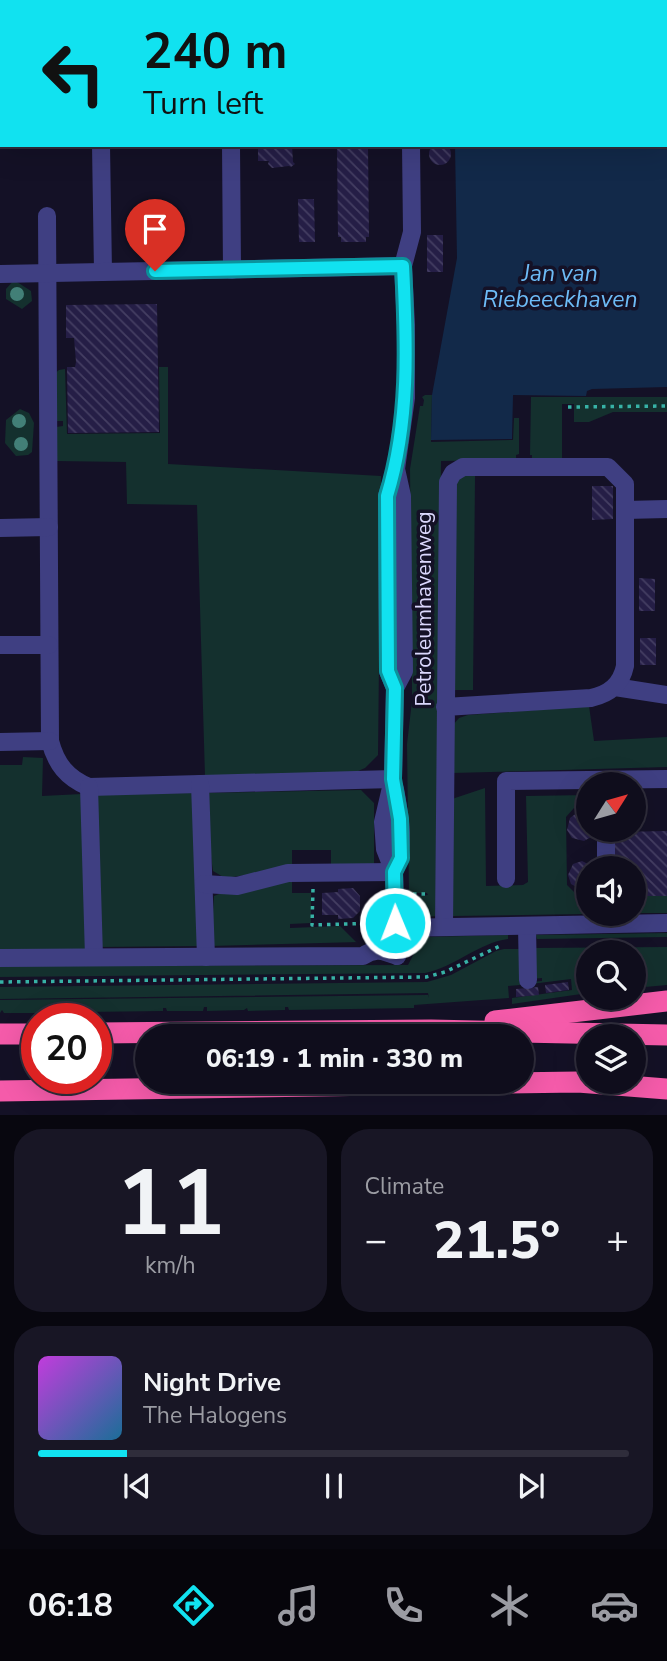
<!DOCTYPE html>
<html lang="en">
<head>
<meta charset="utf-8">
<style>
  body { margin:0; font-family:"Nunito Sans",sans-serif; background:#181625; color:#f1f3f6; height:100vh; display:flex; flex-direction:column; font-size:26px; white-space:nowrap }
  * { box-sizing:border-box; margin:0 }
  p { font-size:23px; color:#9b9ca3 }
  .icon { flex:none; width:38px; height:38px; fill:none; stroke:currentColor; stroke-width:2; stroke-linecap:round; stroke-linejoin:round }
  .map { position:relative; height:1115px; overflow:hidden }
  .details { display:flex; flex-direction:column; gap:14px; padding:14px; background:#08070f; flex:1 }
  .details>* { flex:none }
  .banner { position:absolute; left:0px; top:0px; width:668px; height:147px; box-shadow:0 7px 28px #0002,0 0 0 2px #2f2d3b; background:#11e2f0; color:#111; overflow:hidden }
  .needle { width:46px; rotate:53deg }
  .controls { position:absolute; left:576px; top:772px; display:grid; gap:14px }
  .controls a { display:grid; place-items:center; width:70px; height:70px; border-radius:50%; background:#0f0d1c; box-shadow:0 7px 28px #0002,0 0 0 2px #2f2d3b; font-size:35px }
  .speed { position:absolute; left:21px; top:1003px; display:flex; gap:14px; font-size:35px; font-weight:700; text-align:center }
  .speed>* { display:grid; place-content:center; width:91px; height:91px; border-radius:50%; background:#0f0d1c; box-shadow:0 7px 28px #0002,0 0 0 2px #2f2d3b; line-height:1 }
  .speed .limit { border:10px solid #d22; background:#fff; color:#111 }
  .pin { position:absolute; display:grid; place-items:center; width:60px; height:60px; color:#fff; margin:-72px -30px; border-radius:50% 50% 50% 0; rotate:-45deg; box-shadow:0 0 7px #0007 }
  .pin .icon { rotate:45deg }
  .me { position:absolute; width:77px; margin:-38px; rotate:359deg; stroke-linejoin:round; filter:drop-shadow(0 0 5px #0008) }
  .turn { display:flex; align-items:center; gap:24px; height:147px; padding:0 28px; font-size:32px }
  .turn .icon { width:91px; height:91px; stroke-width:2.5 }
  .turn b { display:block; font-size:49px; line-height:60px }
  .big { font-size:52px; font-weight:800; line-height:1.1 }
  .details .card { flex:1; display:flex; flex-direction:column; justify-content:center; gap:10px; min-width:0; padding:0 24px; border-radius:28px; background:#181625 }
  .details .dial { align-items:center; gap:0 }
  .dial b { font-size:91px; line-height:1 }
  .song { display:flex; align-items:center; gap:21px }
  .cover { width:84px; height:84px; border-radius:10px; background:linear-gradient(135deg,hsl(290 70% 55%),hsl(200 70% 35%)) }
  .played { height:7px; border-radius:4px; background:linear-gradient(90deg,#11e2f0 15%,#2f2d3b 15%) }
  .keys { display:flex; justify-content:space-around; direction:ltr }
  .heat { display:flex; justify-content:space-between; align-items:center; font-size:38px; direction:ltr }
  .details .tiles { flex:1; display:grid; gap:14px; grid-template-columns:1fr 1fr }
  .card:last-child { grid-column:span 2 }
  .trip { position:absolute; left:135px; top:1024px; width:399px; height:70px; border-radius:35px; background:#0f0d1c; box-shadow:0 7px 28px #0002,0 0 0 2px #2f2d3b; font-weight:800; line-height:70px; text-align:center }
  .menu { display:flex; height:112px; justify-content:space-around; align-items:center; background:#06050b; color:#9b9ca3 }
  .menu .icon { width:49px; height:49px }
  .menu .selected { color:#11e2f0 }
  .menu b { font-size:32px; color:#f1f3f6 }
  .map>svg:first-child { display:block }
  .green { fill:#14302e }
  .water { fill:#122949 }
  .building { fill:url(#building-back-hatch) }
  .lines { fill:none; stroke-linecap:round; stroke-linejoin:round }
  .path { stroke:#37b2a6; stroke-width:3.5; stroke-dasharray:3.5 5; stroke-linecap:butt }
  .minor { stroke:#3f3f82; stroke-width:18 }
  .highway { stroke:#f55baa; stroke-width:21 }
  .tree { fill:#427f77 }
  .route-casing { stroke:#0b939c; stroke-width:18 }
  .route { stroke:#11e2f0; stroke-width:12 }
  .labels { text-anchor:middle; stroke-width:7; stroke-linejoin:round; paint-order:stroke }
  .street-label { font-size:21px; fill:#dbd8fd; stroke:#141126 }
  .water-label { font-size:23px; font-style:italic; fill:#6dbbf6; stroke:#141126 }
</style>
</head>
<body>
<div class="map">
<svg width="667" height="1115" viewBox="0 0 667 1115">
  <defs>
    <pattern id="building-back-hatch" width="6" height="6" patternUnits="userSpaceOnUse" patternTransform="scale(1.75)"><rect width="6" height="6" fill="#251e46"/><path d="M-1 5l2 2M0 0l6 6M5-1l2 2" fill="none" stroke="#443e62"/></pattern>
  </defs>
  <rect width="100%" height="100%" fill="#141126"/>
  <g class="green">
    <polygon points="14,280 31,291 32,301 22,309 6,299 6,289"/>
    <polygon points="159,367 168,367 168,464 381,476 378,755 365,768 356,772 205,776 197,505 127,504 126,462 56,461 56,427 63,426 63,421 56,421 54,374 59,370 65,369 67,434 160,433"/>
    <polygon points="425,395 432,395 431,442 513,440 514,418 519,418 519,454 516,455 516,460 441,461 438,916 423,917 409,897 428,895 427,893 409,893 407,744 412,701 412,658 410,469 420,406 423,406 424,400 422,397"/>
    <polygon points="531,397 667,397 667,412 613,412 589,422 574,422 574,404 562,404 562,459 532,460 532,455 530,455"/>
    <polygon points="20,409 29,413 34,423 32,452 28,455 16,456 5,443 6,420"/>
    <polygon points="475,475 473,690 454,690 454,487 461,476"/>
    <polygon points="589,706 594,741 667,737 667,767 452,773 453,725 459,718 468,715"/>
    <polygon points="23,757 43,758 42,796 82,794 87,951 0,951 0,765 22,765"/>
    <polygon points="485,788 486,886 523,885 528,882 526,796 588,795 588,808 574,808 566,817 567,885 575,893 588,892 588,911 586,914 452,916 452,799"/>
    <polygon points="361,790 374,803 374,864 331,864 331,850 292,850 292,893 311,893 311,923 290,924 290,928 340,926 356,942 360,942 211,946 214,896 224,892 246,875 225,878 213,871 202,793"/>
    <polygon points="196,793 201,946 98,947 93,794"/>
    <rect x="634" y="896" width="33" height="17"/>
    <polygon points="667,933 667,937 537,939 536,935"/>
    <path d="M508,935V939C478,943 455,967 425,973L0,977V966L408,965L420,942L426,937Z"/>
    <polygon points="667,947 667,985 634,988 634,952 588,952 588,993 512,1004 512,998 572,990 571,979 531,984 531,982 542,981 542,978 531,979 530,948"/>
    <polygon points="504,949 519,949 520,985 508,986 509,998 414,1005 414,1008 289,1010 288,1007 285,1007 285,1010 248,1011 247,1008 244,1010 207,1011 207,1007 204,1007 203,1011 167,1011 166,1008 163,1008 163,1011 85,1012 83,1009 82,1012 44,1013 44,1010 41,1009 41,1013 4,1013 2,1010 0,1013 0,1000 428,995 429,998 428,993 0,999 0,987 427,982 451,975 496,951"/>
  </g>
  <polygon class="water" points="453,0 667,0 667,387 592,389 587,391 586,396 513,395 512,439 431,440 432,395 457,258 455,145 667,145 667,2"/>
  <g class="building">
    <circle cx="440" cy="154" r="11"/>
    <polygon points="270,145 292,145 293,162 295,164 291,167 289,166 272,168 268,164 269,161 258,161 258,148 269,148"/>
    <polygon points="340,145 365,145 365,148 368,148 369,237 366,237 366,242 341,242 341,237 338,237 337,148 340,148"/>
    <polygon points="298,199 314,199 315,242 299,242"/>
    <rect x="427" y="235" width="16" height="37"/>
    <polygon points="157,304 159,432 68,433 67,367 75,367 76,362 74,338 66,338 66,305"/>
    <polygon points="592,486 613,486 613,519 592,520"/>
    <polygon points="639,578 655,579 655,611 639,611"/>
    <rect x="640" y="638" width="16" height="27"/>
    <polygon points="578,812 588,814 588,830 596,830 593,836 584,841 572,838 567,830 570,818"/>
    <polygon points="614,830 617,830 617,832 667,831 667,896 634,896 634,868 615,868"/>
    <polygon points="582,861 596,868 588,868 588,889 582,890 571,884 568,875 573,864"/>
    <polygon points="353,888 360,896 360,911 353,918 338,919 338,915 322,915 322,893 338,892 338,889"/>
    <polygon points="568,982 569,990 546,993 545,985"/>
    <polygon points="538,987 539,995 516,997 516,989"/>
  </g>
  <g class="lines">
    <g class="path">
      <polyline points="568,407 667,406"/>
      <polyline points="313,889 312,925 380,923"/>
      <polyline points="413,894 425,894"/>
      <polyline points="0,982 426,977 445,972 502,945"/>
    </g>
    <g class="minor">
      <polyline points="99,0 99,2"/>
      <polyline points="229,0 229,2"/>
      <polyline points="402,0 403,2"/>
      <polyline points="101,145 103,272"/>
      <polyline points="231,145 232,270"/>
      <path d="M47,216L50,741C56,764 67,778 89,787L393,779"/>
      <polyline points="0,274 403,266"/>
      <polyline points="395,471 387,496 388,671 395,688 393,779 383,822 385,849 394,872 397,956"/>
      <polyline points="625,510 667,509"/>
      <polyline points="0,528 49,527"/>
      <polyline points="0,645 49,645"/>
      <polyline points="615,687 667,695"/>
      <polyline points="395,688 404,671 402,496 396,469 406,398 406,325 403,266 412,232 411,145"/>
      <polyline points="0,742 50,741"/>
      <polyline points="200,784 206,957"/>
      <polyline points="89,787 94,957"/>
      <polyline points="606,830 606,868"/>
      <path d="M394,872C406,846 400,817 395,789"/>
      <polyline points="506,879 506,781 667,779"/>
      <polyline points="204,884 237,886 288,873 394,872"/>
      <polyline points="527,926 528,980"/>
      <path d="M444,927L448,482L453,473L463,467H608L625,484V666C621,685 609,694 591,698L445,707"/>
      <polyline points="395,928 667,923"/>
      <path d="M0,958L363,956C375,947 384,951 397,956"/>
    </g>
    <g class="highway">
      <polyline points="495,1021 667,1001"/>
      <polyline points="96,1033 431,1030 667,1035"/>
      <polyline points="0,1034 37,1034"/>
      <polyline points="0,1091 578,1082 667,1089"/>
    </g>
  </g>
  <g class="tree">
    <circle cx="17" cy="294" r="7"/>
    <circle cx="19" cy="421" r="7"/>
    <circle cx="21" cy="444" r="7"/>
  </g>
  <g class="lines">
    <defs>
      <path id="route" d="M155,271L403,266C407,344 410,421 387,496L388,671L395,688L393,779L400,819L401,858L394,872L395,923"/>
    </defs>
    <use href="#route" class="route-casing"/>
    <use href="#route" class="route"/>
  </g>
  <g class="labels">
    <g class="street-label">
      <text transform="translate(424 609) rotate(-90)" y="7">Petroleumhavenweg</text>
    </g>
    <g class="water-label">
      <text x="560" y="281">Jan van<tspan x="560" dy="26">Riebeeckhaven</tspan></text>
    </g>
  </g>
</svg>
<div class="controls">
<a><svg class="needle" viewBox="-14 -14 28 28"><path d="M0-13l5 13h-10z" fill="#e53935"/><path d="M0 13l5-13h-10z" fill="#9b9ca3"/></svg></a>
<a><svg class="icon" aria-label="sound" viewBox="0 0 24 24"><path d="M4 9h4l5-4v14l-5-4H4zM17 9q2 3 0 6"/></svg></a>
<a><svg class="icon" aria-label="search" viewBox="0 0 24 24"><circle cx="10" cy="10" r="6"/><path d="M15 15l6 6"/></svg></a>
<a><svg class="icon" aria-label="layers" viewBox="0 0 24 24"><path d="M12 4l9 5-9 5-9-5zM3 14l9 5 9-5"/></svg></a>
</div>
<div class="speed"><div class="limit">20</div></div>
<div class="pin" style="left:155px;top:271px;background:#d93025"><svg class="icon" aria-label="arrive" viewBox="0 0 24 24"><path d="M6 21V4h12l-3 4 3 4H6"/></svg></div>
<svg class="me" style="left:395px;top:923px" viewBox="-20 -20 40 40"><circle r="17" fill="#11e2f0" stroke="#fff" stroke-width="3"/><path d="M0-11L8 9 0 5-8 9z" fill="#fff"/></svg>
<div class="trip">06:19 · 1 min · 330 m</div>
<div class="banner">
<div class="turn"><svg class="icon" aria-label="left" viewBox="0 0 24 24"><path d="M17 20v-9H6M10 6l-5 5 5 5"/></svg><div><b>240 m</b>Turn left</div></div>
</div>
</div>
<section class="details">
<div class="tiles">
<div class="card dial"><b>11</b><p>km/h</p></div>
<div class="card"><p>Climate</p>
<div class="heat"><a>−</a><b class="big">21.5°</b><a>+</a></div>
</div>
<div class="card">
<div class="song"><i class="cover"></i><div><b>Night Drive</b><p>The Halogens</p></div></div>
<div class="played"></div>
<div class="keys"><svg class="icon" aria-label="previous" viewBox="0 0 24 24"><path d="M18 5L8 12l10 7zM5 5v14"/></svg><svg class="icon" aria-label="pause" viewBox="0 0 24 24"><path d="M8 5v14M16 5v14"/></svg><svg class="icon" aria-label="next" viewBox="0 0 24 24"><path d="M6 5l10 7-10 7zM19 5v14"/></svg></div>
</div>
</div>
</section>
<nav class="menu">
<b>06:18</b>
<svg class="icon selected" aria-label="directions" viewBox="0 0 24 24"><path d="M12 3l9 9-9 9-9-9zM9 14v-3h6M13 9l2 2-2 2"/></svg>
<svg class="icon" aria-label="music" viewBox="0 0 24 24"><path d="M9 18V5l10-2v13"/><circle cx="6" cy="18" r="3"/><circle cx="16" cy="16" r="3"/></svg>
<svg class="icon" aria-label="phone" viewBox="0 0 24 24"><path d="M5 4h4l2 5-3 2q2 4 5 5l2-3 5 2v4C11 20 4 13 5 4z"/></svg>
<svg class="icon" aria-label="climate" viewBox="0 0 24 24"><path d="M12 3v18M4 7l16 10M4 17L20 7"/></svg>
<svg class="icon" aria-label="car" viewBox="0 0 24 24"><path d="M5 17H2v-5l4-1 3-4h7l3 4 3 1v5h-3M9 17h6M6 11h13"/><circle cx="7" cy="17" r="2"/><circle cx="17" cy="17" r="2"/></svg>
</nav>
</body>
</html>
